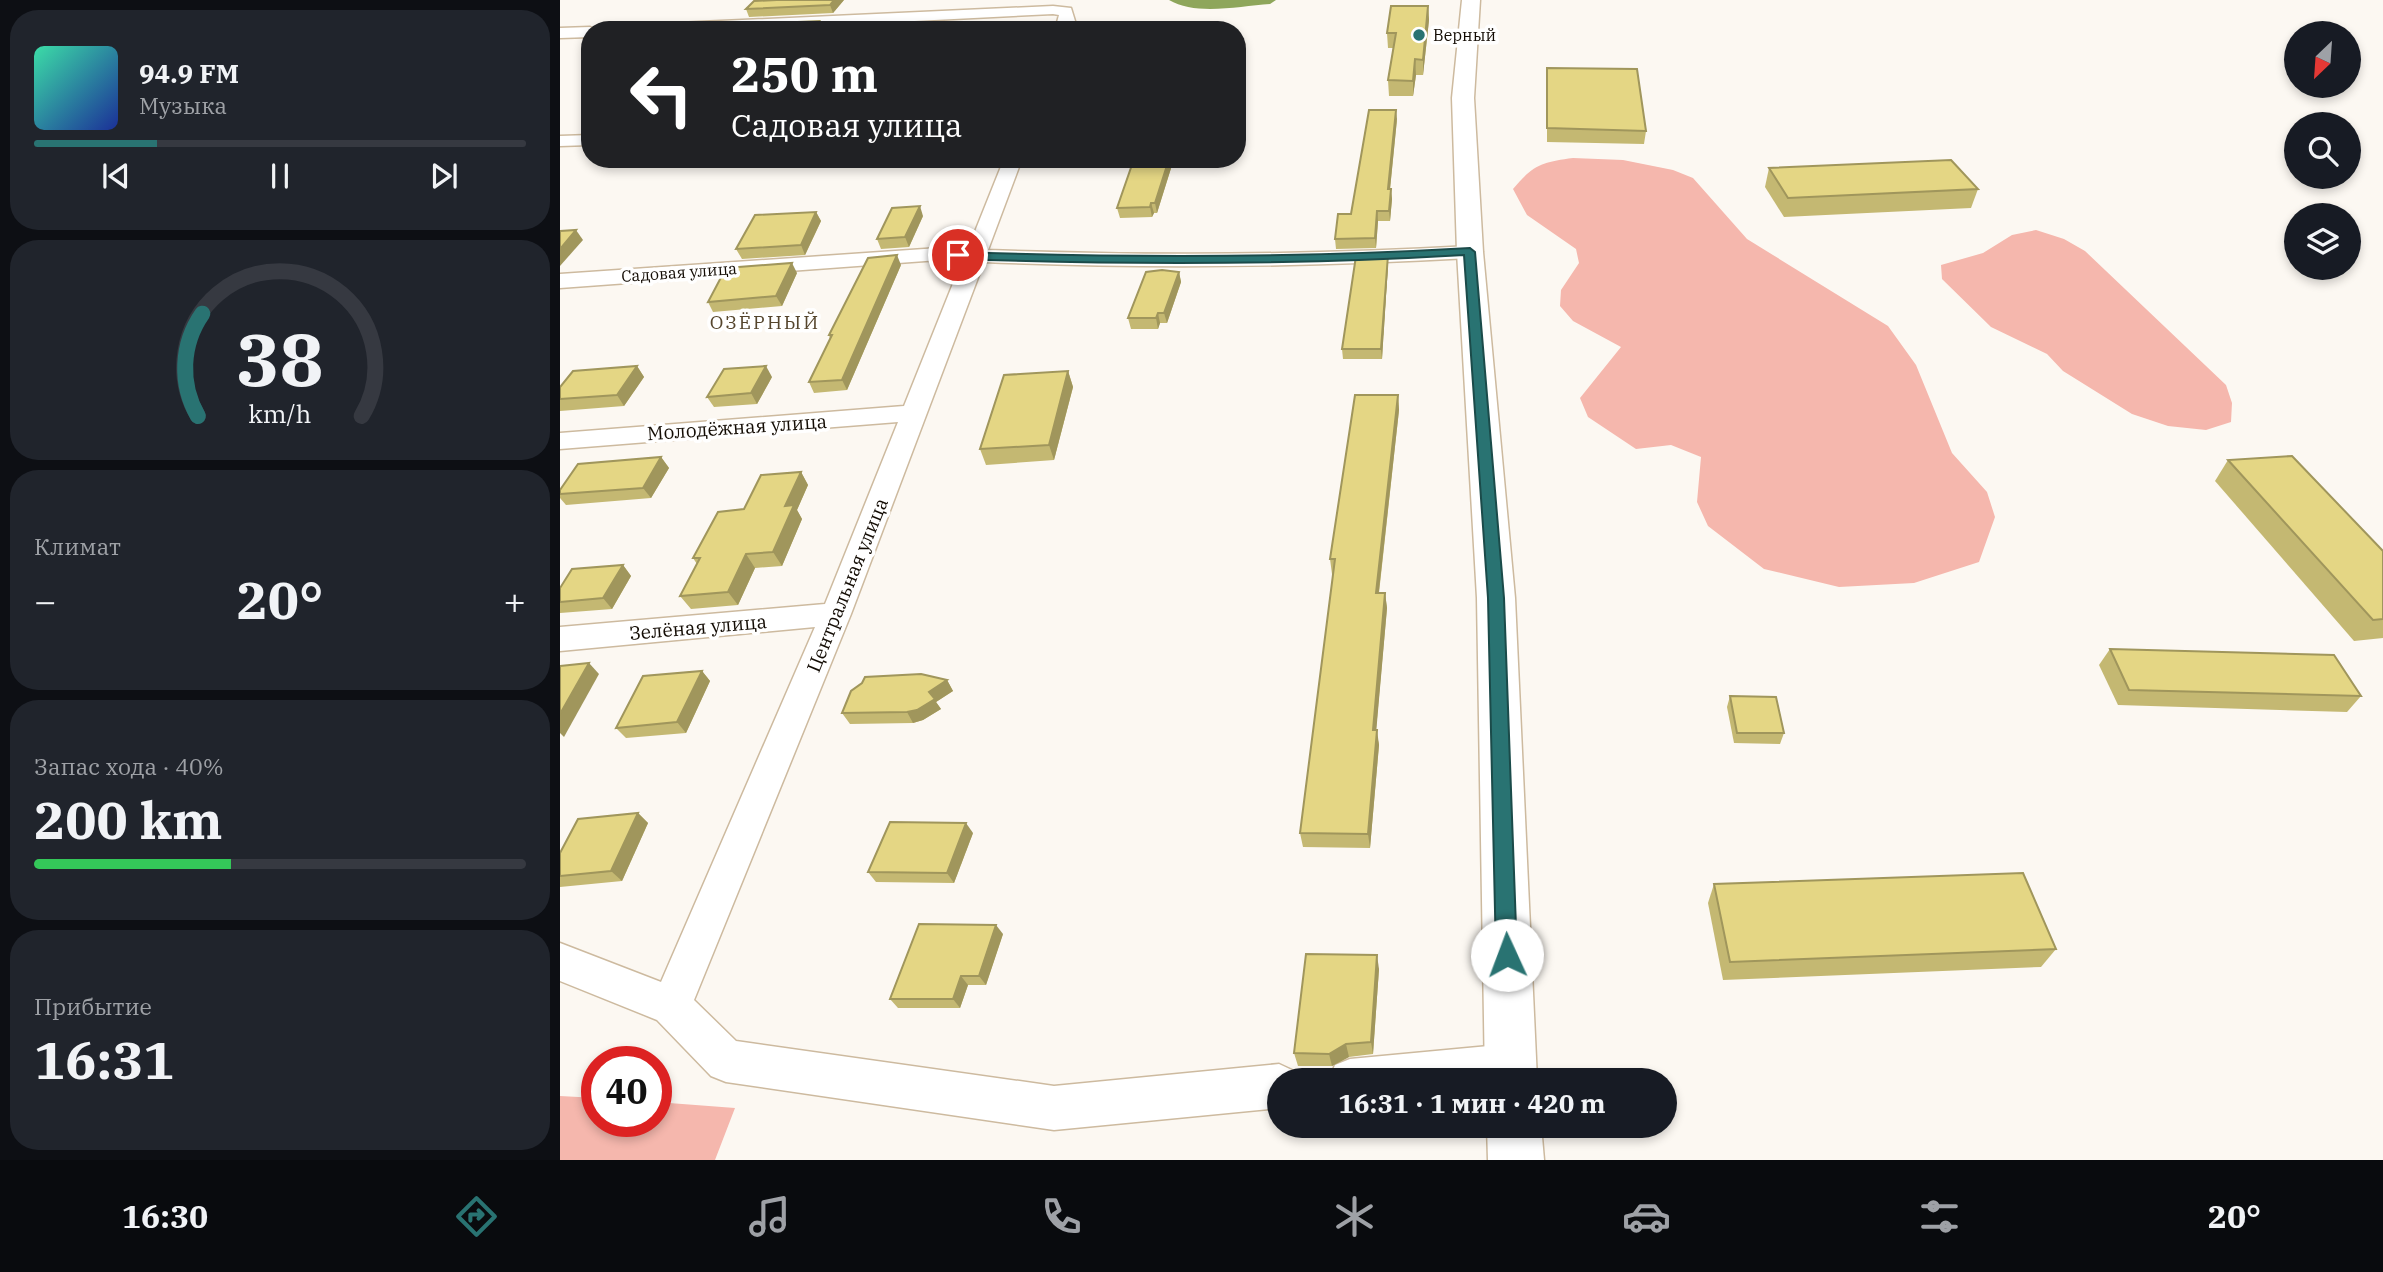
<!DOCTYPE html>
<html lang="ru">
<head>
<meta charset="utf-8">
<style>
  body { margin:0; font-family:"IBM Plex Serif",serif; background:#20242c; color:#f1f3f6; height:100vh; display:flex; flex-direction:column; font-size:26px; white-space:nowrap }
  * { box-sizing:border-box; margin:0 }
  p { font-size:23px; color:#9ea1a6 }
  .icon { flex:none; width:38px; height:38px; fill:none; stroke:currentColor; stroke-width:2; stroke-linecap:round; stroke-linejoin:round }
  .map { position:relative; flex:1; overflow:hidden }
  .drawer { display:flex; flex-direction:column; gap:10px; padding:10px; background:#0d0f14; width:560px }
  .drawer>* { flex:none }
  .hud { position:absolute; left:21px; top:21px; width:665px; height:147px; border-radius:28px; box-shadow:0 4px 10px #0003; background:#202124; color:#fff; overflow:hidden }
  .needle { width:46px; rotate:205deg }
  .fabs { position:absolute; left:1724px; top:21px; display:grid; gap:14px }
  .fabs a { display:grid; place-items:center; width:77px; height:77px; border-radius:50%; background:#171b24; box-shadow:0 4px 10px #0003; font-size:35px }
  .speed { position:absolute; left:21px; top:1046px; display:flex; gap:14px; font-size:35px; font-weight:700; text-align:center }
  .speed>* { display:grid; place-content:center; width:91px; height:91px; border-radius:50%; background:#171b24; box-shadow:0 4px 10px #0003; line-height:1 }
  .speed .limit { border:10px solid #d22; background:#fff; color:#111 }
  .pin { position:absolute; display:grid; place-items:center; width:60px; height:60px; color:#fff; margin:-30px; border:4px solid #fff; border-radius:50%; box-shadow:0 2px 7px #0007 }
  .me { position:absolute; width:77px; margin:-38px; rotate:358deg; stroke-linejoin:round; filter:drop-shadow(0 0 5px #0008) }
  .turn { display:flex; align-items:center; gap:24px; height:147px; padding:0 35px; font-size:32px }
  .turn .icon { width:91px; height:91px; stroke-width:2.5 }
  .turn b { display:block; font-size:49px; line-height:60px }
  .big { font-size:52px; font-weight:700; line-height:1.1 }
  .drawer .tile { flex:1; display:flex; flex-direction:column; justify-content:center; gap:10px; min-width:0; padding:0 24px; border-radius:28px; background:#20242c }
  .drawer .dial { align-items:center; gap:0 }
  .dial svg { height:182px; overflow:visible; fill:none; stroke:#363941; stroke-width:7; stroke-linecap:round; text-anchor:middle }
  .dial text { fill:#f1f3f6; stroke:none }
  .song { display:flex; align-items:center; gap:21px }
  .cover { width:84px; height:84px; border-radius:10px; background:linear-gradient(135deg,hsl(160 70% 55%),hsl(230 70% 35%)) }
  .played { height:7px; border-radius:4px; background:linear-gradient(90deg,#297372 25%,#363941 25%) }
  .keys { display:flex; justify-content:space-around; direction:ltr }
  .heat { display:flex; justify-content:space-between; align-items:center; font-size:38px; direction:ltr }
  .charge { height:10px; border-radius:5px; background:linear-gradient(90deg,#34c759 40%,#363941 0) }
  .trip { position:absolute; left:707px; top:1068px; width:410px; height:70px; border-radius:35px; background:#171b24; box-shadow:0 4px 10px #0003; font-weight:700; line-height:70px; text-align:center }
  .tabs { display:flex; height:112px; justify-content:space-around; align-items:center; background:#090b0e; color:#9ea1a6 }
  .tabs .icon { width:49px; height:49px }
  .tabs .selected { color:#297372 }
  .tabs b { font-size:32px; color:#f1f3f6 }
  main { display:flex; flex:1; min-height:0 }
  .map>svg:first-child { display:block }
  .green { fill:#f5b7ad }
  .water { fill:#8ea65b }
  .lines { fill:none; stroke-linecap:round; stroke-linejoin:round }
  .minor-casing { stroke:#cdba9f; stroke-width:3 }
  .tertiary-casing { stroke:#cdba9f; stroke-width:3 }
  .minor { fill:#fff; fill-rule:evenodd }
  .tertiary { fill:#fff; fill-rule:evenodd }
  .wall { fill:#c4b872 }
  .shaded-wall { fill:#a0965c }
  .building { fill:#e4d684; stroke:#a0965c; stroke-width:2 }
  .route { fill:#297372; stroke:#1b4b4a; stroke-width:2 }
  .poi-dot { fill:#297372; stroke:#fff; stroke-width:2.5 }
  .labels { text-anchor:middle; stroke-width:7; stroke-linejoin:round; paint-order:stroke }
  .far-poi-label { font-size:16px; fill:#130c04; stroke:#fff; text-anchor:start }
  .far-street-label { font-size:16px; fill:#130c04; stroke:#fff }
  .far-quarter-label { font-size:19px; letter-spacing:2px; fill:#55452d; stroke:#fff }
  .street-label { font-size:19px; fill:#130c04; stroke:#fff }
</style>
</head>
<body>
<main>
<section class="drawer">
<div class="tile">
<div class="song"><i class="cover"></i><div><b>94.9 FM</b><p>Музыка</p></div></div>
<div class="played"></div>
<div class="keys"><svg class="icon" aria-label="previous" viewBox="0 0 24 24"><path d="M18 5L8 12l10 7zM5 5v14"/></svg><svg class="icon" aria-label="pause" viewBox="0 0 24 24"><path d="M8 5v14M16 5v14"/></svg><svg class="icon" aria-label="next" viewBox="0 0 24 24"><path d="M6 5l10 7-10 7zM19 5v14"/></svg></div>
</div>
<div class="tile dial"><svg viewBox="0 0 100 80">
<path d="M14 69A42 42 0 1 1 86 69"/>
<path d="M14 69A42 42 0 0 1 16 24" stroke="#297372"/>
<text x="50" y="56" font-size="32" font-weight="700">38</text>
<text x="50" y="72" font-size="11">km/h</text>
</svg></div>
<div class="tile"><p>Климат</p>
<div class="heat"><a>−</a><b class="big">20°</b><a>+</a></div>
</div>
<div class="tile"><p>Запас хода · 40%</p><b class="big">200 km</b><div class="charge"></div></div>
<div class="tile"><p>Прибытие</p><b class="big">16:31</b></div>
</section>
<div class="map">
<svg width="1823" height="1160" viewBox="0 0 1823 1160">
  <rect width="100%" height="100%" fill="#fcf8f2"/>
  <g class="green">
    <path d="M1013,158L1063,160L1113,170L1133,178L1187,239L1328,326L1356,365L1392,453L1427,492L1435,517L1419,562L1354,583L1279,587L1204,569L1148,526L1137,502L1141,457L1111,445L1076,449L1028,417L1020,398L1061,347L1013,321L1000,306L1001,290L1019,263L1016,249L967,215L953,189C973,165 982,162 1013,158Z"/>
    <polygon points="1476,230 1504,239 1525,251 1666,385 1672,403 1671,422 1646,430 1608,426 1572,414 1503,371 1487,354 1431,327 1382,279 1381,265 1423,253 1452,235"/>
    <polygon points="0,1096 37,1098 37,1122 96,1122 96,1102 175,1108 155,1160 0,1160"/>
  </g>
  <path class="water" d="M609,0H716L710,4C679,6 636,16 609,0Z"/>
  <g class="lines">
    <defs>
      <g id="minor">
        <polygon points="493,6 511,8 515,21 511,30 495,30 499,15 493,14 175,30 67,30 74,25"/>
        <polygon points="30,27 36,30 30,30 30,37 0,38 0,28"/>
        <polygon points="30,135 30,145 0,146 0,136"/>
        <path d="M444,159H462L428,250C589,256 749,255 910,246L917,248L921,252L917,256L910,258C748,267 586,269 424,262L291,614L134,1000L176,1041L494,1086L719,1064L734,1071L738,1080H719V1108L494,1130L166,1082L151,1076L97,1020L0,981V943L101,982L255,627L0,651V627L265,604L338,422L0,449V433L344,406L402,261L379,260L0,288V274L379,248L408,249Z"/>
        <polygon points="950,1044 965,1050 971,1065 965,1080 769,1080 775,1065 790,1059"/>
      </g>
      <g id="tertiary">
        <polygon points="902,0 920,0 914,98 923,252 955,598 977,1080 925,1080 917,598 897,252 892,98"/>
        <polygon points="927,1125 981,1125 984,1160 928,1160"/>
      </g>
    </defs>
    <use href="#minor" class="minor-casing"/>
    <use href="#tertiary" class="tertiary-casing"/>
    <use href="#minor" class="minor"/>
    <use href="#tertiary" class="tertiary"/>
  </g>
  <g class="wall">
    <polygon points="284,0 273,13 189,17 186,9"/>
    <polygon points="868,6 869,20 863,75 856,75 853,96 829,96 828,80 833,48 828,48 827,33"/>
    <polygon points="987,68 1086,131 1084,144 987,142"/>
    <polygon points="837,119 830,189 832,199 830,221 818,221 816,248 776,249 775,239 791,214"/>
    <polygon points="612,165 597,213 594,213 592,217 560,218 557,208"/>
    <polygon points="1209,168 1418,189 1411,208 1224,217 1205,187"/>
    <polygon points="256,212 261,221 245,255 182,259 176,249"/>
    <polygon points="363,216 349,247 321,249 317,239"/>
    <polygon points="828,255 828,265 822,359 783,359 782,349"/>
    <polygon points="341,265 287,390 254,393 249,382 270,339 269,335"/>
    <polygon points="619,272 621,282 607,323 600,323 598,329 571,329 568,318"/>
    <polygon points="237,273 222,306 153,312 148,302"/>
    <polygon points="77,366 84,377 64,406 0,411 0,387"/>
    <polygon points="508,371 513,387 494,460 426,465 420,449"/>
    <polygon points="212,377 197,404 154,407 147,397"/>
    <polygon points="838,395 839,410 819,593 825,593 827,608 816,730 819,745 810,848 743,847 740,833 773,574 772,574 770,559"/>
    <polygon points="101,457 109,468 91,498 6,505 0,498 0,490"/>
    <polygon points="1668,460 1823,551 1823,638 1794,641 1655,481"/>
    <polygon points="241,472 248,485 237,510 242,519 222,566 195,568 178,605 131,609 120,596 137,564 133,558 184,509"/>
    <polygon points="63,565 71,576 52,609 0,613 0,588"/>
    <polygon points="1550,649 1801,696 1787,712 1558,705 1539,665"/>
    <polygon points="142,671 150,681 126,733 66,738 56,728"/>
    <polygon points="387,680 393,691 376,702 381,709 363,720 353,723 290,724 282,713"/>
    <polygon points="1170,696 1224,733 1220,744 1174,743 1167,707"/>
    <polygon points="78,813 88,823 62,881 0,887 0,853"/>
    <polygon points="413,833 394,883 316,882 308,872"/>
    <polygon points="1154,884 1496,949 1481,967 1163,980 1148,903"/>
    <polygon points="443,934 426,985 408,985 400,1008 338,1008 330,999"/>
    <polygon points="819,969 813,1054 789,1057 772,1066 738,1066 734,1053"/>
  </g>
  <g class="shaded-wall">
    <polygon points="274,0 284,0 273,13 270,5"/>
    <polygon points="868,6 869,20 863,75 863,60"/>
    <polygon points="259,21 262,28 260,30 252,30"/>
    <polygon points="855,59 856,75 853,96 853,81"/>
    <polygon points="836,110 837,119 829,199 828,189"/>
    <polygon points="609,159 611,159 612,165 597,213 595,203"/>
    <polygon points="831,189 832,199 830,221 829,211"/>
    <polygon points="591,203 594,213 592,217 590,207"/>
    <polygon points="360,206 363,216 349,247 345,237"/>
    <polygon points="817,211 818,221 816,248 815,238"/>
    <polygon points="256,212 261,221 245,255 241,245"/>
    <polygon points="16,230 23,240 0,266 0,249"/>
    <polygon points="337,255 341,265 287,390 282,380"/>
    <polygon points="828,255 828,265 822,359 821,349"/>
    <polygon points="232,263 237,273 222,306 216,296"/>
    <polygon points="619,272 621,282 607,323 604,313"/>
    <polygon points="598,313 600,323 598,329 596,318"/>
    <polygon points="77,366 84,377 64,406 57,395"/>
    <polygon points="206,366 212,377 197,404 191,393"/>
    <polygon points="508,371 513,387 494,460 489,445"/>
    <polygon points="838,395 839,410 817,608 816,593"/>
    <polygon points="101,457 109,468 91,498 83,488"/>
    <polygon points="241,472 248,485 237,510 242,519 222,566 213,552 225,506"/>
    <polygon points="186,554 195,568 178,605 168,592"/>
    <polygon points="63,565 71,576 52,609 43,598"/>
    <polygon points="825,593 827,608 815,745 813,730"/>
    <polygon points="29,663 39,674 4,737 0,733 0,714"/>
    <polygon points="142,671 150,681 126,733 117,722"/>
    <polygon points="387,680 393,691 376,702 381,709 363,720 353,723 347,712 369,692"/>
    <polygon points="817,730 819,745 810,848 808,834"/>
    <polygon points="78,813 88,823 62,881 51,871"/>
    <polygon points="406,823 413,833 394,883 387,873"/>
    <polygon points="436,925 443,934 426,985 419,976"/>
    <polygon points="817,955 819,969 813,1054 811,1042"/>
    <polygon points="401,976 408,985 400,1008 393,999"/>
    <polygon points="786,1044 789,1057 772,1066 769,1054"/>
  </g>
  <g class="building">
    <polygon points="217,0 274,0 270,5 186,9 194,1"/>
    <polygon points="831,6 868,6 863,60 855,59 853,81 828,80 836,33 827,33"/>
    <polygon points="259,21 252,30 167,30 171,25"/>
    <polygon points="987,68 1077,69 1086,131 987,128"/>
    <polygon points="809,110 836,110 828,189 831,189 829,211 817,211 815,238 775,239 778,214 791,214"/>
    <polygon points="574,159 609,159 595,203 591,203 590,207 557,208"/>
    <polygon points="1391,160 1418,189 1228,198 1209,168"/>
    <polygon points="360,206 345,237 317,239 332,208"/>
    <polygon points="256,212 241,245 176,249 195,215"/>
    <polygon points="16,230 0,249 0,231"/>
    <polygon points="337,255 282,380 249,382 272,335 269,335 308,258"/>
    <polygon points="828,255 821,349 782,349 796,256"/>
    <polygon points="232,263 216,296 148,302 166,268"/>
    <polygon points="602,270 619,272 604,313 598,313 596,318 568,318 586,272"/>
    <polygon points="77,366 57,395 0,399 0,387 13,371"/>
    <polygon points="206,366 191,393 147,397 164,369"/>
    <polygon points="508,371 489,445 420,449 444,375"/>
    <polygon points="795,395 838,395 816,593 825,593 813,730 817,730 808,834 740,833 775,559 770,559"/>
    <polygon points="1732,456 1823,551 1823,619 1813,620 1668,460"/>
    <polygon points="101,457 83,488 0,494 0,490 18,464"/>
    <polygon points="241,472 225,506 234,505 213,552 186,554 168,592 120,596 140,558 133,558 158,512 184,509 201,475"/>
    <polygon points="63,565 43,598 0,602 0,588 12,569"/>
    <polygon points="1550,649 1774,655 1801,696 1569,690"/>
    <polygon points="29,663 0,714 0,666"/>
    <polygon points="142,671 117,722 56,728 83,676"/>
    <polygon points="361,674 387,680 369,692 375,699 357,710 347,712 282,713 291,691 302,683 305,677"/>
    <polygon points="1170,696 1216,697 1224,733 1177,733"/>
    <polygon points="78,813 51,871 0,876 0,853 18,819"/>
    <polygon points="330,822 406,823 387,873 308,872"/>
    <polygon points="1463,873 1496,949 1170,962 1154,884"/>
    <polygon points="359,924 436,925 419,976 401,976 393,999 330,999"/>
    <polygon points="746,954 817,955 811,1042 786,1044 769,1054 734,1053"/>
  </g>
  <path class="route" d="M910,248L915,252L944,598L957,955L954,962L947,965L939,962L936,955L928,598L904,255C736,265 567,265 398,259L393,255L398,252C569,258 739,258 910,248Z"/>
  <circle class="poi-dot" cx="859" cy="35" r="7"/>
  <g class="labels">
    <g class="far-poi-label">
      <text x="873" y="41">Верный</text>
    </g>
    <g class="far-street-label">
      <text transform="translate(119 272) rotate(-4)" y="6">Садовая улица</text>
    </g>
    <g class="far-quarter-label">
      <text x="205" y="329">ОЗЁРНЫЙ</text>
    </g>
    <g class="street-label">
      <text transform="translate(177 427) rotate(-4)" y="7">Молодёжная улица</text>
      <text transform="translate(287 585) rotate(-68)" y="7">Центральная улица</text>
      <text transform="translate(138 627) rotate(-5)" y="7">Зелёная улица</text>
    </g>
  </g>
</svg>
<div class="fabs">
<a><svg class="needle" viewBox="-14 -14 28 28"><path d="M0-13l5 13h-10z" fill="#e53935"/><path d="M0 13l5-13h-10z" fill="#9ea1a6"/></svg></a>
<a><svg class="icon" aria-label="search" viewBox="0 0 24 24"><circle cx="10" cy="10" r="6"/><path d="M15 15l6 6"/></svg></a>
<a><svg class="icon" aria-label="layers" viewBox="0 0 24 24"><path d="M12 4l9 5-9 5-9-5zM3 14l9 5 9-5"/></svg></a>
</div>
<div class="speed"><div class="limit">40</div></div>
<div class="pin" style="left:398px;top:255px;background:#d93025"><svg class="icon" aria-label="arrive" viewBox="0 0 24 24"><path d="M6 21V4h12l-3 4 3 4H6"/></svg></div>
<svg class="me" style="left:947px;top:955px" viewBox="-20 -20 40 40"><circle r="19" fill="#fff"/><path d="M0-13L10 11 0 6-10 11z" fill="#297372"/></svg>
<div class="trip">16:31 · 1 мин · 420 m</div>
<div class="hud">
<div class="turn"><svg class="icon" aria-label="left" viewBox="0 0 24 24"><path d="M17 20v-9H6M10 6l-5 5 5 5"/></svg><div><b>250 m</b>Садовая улица</div></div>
</div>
</div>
</main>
<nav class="tabs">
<b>16:30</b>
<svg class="icon selected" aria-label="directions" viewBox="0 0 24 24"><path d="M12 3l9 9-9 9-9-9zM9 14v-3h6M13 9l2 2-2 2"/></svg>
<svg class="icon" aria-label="music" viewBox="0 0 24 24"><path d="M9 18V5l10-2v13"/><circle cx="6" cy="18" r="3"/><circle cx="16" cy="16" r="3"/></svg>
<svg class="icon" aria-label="phone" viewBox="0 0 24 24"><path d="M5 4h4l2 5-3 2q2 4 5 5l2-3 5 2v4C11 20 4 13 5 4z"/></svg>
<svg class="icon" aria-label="climate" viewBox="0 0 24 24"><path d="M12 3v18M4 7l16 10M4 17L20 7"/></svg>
<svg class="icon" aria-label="car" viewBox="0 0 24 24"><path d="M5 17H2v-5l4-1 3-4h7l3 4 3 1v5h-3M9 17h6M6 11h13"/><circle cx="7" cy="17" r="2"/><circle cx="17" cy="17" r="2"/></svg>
<svg class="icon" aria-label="filters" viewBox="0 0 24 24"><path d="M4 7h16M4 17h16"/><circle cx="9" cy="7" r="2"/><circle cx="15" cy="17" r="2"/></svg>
<b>20°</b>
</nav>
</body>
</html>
